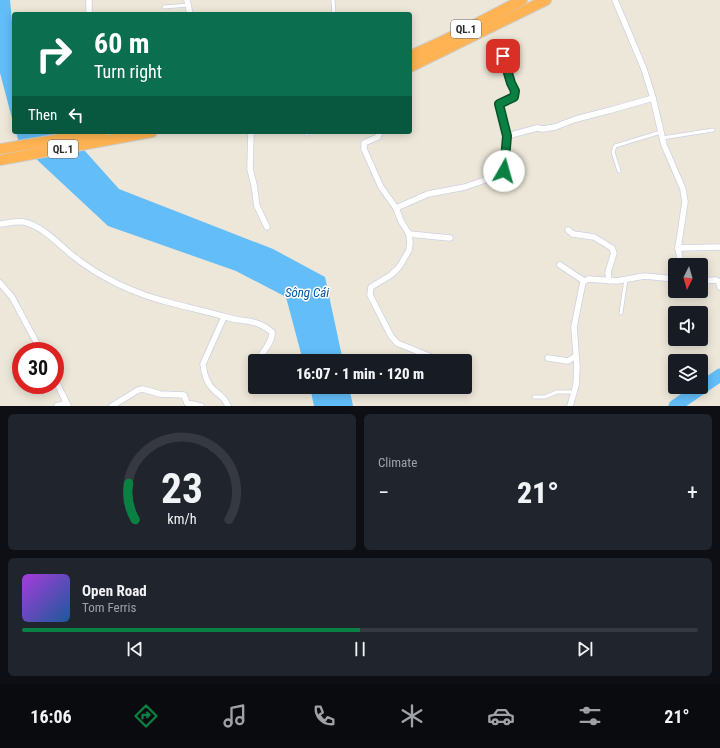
<!DOCTYPE html>
<html lang="en">
<head>
<meta charset="utf-8">
<style>
  body { margin:0; font-family:"Roboto Condensed",sans-serif; background:#20242c; color:#f1f3f6; height:100vh; display:flex; flex-direction:column; font-size:15px; white-space:nowrap }
  * { box-sizing:border-box; margin:0 }
  p { font-size:13px; color:#9ea1a6 }
  .icon { flex:none; width:22px; height:22px; fill:none; stroke:currentColor; stroke-width:2; stroke-linecap:round; stroke-linejoin:round }
  .map { position:relative; height:406px; overflow:hidden }
  .drawer { display:flex; flex-direction:column; gap:8px; padding:8px; background:#0d0f14; flex:1 }
  .drawer>* { flex:none }
  .banner { position:absolute; left:12px; top:12px; width:400px; height:122px; border-radius:4px; box-shadow:0 2px 10px #0003; background:#0b6e4f; color:#fff; overflow:hidden }
  .needle { width:26px; rotate:185deg }
  .controls { position:absolute; left:668px; top:258px; display:grid; gap:8px }
  .controls a { display:grid; place-items:center; width:40px; height:40px; border-radius:4px; background:#171b24; box-shadow:0 2px 10px #0003; font-size:20px }
  .speed { position:absolute; left:12px; top:342px; display:flex; gap:8px; font-size:20px; font-weight:700; text-align:center }
  .speed>* { display:grid; place-content:center; width:52px; height:52px; border-radius:50%; background:#171b24; box-shadow:0 2px 10px #0003; line-height:1 }
  .speed .limit { border:6px solid #d22; background:#fff; color:#111 }
  .pin { position:absolute; display:grid; place-items:center; width:34px; height:34px; color:#fff; margin:-17px; border-radius:8px; box-shadow:0 2px 6px #0006 }
  .me { position:absolute; width:44px; margin:-22px; rotate:7deg; stroke-linejoin:round; filter:drop-shadow(0 0 3px #0008) }
  .turn { display:flex; align-items:center; gap:14px; height:84px; padding:0 16px; font-size:18px }
  .turn .icon { width:52px; height:52px; stroke-width:2.5 }
  .turn b { display:block; font-size:28px; line-height:34px }
  .then { display:flex; align-items:center; height:38px; padding:0 16px; background:#0003; gap:8px; font-size:15px }
  .big { font-size:30px; font-weight:800; line-height:1.1 }
  .drawer .card { flex:1; display:flex; flex-direction:column; justify-content:center; gap:6px; min-width:0; padding:0 14px; border-radius:6px; background:#20242c }
  .drawer .dial { align-items:center; gap:0 }
  .dial svg { height:104px; overflow:visible; fill:none; stroke:#363941; stroke-width:7; stroke-linecap:round; text-anchor:middle }
  .dial text { fill:#f1f3f6; stroke:none }
  .song { display:flex; align-items:center; gap:12px }
  .cover { width:48px; height:48px; border-radius:6px; background:linear-gradient(135deg,hsl(280 70% 55%),hsl(210 70% 35%)) }
  .played { height:4px; border-radius:2px; background:linear-gradient(90deg,#0b8043 50%,#363941 50%) }
  .keys { display:flex; justify-content:space-around; direction:ltr }
  .heat { display:flex; justify-content:space-between; align-items:center; font-size:22px; direction:ltr }
  .drawer .tiles { flex:1; display:grid; gap:8px; grid-template-columns:1fr 1fr }
  .card:last-child { grid-column:span 2 }
  .trip { position:absolute; left:248px; top:354px; width:224px; height:40px; border-radius:4px; background:#171b24; box-shadow:0 2px 10px #0003; font-weight:800; line-height:40px; text-align:center }
  .tab-bar { display:flex; height:64px; justify-content:space-around; align-items:center; background:#090b0e; color:#9ea1a6 }
  .tab-bar .icon { width:28px; height:28px }
  .tab-bar .current { color:#0b8043 }
  .tab-bar b { font-size:18px; color:#f1f3f6 }
  .map>svg:first-child { display:block }
  .water { fill:#62bdf8 }
  .lines { fill:none; stroke-linecap:round; stroke-linejoin:round }
  .river { stroke:#62bdf8; stroke-width:13 }
  .lane-casing { stroke:#ced0e3; stroke-width:4.5 }
  .street-casing { stroke:#ced0e3; stroke-width:7 }
  .highway-casing { stroke:#ccc; stroke-width:12 }
  .lane { stroke:#fff; stroke-width:3 }
  .street { stroke:#fff; stroke-width:5.5 }
  .highway { stroke:#ffb352; stroke-width:10 }
  .route-casing { stroke:#07532c; stroke-width:10 }
  .route { stroke:#0b8043; stroke-width:7 }
  .labels { text-anchor:middle; stroke-width:3; stroke-linejoin:round; paint-order:stroke }
  .shield { fill:#fff; stroke:#696969; stroke-width:1 }
  .shield-label { font-size:11px; font-weight:bold; fill:#292929 }
  .water-label { font-size:13px; font-style:italic; fill:#0257a4; stroke:#fff }
</style>
</head>
<body>
<div class="map">
<svg width="720" height="406" viewBox="0 0 720 406">
  <rect width="100%" height="100%" fill="#ede7d9"/>
  <g class="water">
    <polygon points="0,0 10,0 12,21 14,26 14,126 0,73"/>
    <polygon points="16,132 68,132 119,189 273,249 325,277 343,361 303,361 286,297 236,271 108,226 19,143"/>
    <polygon points="310,387 349,387 353,406 314,406"/>
  </g>
  <g class="lines">
    <polyline class="river" points="675,406 720,375"/>
    <defs>
      <g id="lane">
        <polyline points="333,0 334,14"/>
        <polyline points="164,7 189,5"/>
        <polyline points="306,132 307,134"/>
        <polyline points="662,138 713,130"/>
        <polyline points="619,171 613,152 615,146 661,132"/>
        <polyline points="621,313 626,279"/>
        <polyline points="534,397 545,397 557,392 574,392"/>
      </g>
      <g id="street">
        <polyline points="187,0 190,14"/>
        <polyline points="615,0 644,69 653,98 664,145 683,189 685,202 678,248 681,265"/>
        <polyline points="89,14 89,0"/>
        <polyline points="251,132 250,169 254,185 257,206 267,227"/>
        <polyline points="380,132 378,137 364,143 364,149 381,187 396,208 401,221 409,234 410,243 409,250 400,266 391,275 371,287 370,295 391,336 397,343 441,361"/>
        <polyline points="507,136 537,128 543,129 555,127 576,119 611,110 653,98"/>
        <polyline points="396,208 428,194 465,187 502,174 504,171 507,136 499,104 513,97 515,91 511,83 503,56"/>
        <path d="M0,224C8,223 17,221 24,222C44,227 57,243 72,255C86,267 102,276 118,284C133,291 148,297 164,301C185,307 206,311 226,317C245,323 255,318 272,332C273,342 262,353 257,361"/>
        <polyline points="568,230 573,234 594,237 612,248 614,253 608,272 609,281"/>
        <polyline points="409,234 450,238"/>
        <polyline points="678,248 720,247"/>
        <polyline points="560,265 584,281"/>
        <polyline points="701,281 716,280 719,282 720,287"/>
        <polyline points="0,283 12,297 41,351"/>
        <path d="M224,317L203,364C204,374 206,383 214,390C221,397 224,396 228,406"/>
        <polyline points="548,358 568,361 576,356"/>
        <polyline points="253,371 255,365"/>
        <polyline points="55,379 68,406"/>
        <polyline points="57,406 67,403"/>
        <polyline points="112,406 138,390 143,389 160,394 184,395 187,403 201,406"/>
        <polyline points="570,406 576,385 577,367 574,327 583,282 588,279 617,281 644,276 675,279"/>
      </g>
      <g id="highway">
        <polyline points="410,56 447,39 522,0"/>
        <polyline points="410,67 546,0"/>
        <polyline points="0,149 103,132"/>
        <polyline points="0,160 152,132"/>
      </g>
    </defs>
    <use href="#lane" class="lane-casing"/>
    <use href="#street" class="street-casing"/>
    <use href="#highway" class="highway-casing"/>
    <use href="#lane" class="lane"/>
    <use href="#street" class="street"/>
    <use href="#highway" class="highway"/>
  </g>
  <g class="lines">
    <defs>
      <polyline id="route" points="503,56 511,83 515,91 514,97 499,104 507,136 504,171"/>
    </defs>
    <use href="#route" class="route-casing"/>
    <use href="#route" class="route"/>
  </g>
  <g class="labels">
    <g class="shield">
      <rect x="451" y="20" width="30" height="18" rx="3"/>
      <rect x="48" y="140" width="30" height="18" rx="3"/>
    </g>
    <g class="shield-label">
      <text x="466" y="33">QL.1</text>
      <text x="63" y="153">QL.1</text>
    </g>
    <g class="water-label">
      <text x="307" y="297">Sông Cái</text>
    </g>
  </g>
</svg>
<div class="controls">
<a><svg class="needle" viewBox="-14 -14 28 28"><path d="M0-13l5 13h-10z" fill="#e53935"/><path d="M0 13l5-13h-10z" fill="#9ea1a6"/></svg></a>
<a><svg class="icon" aria-label="sound" viewBox="0 0 24 24"><path d="M4 9h4l5-4v14l-5-4H4zM17 9q2 3 0 6"/></svg></a>
<a><svg class="icon" aria-label="layers" viewBox="0 0 24 24"><path d="M12 4l9 5-9 5-9-5zM3 14l9 5 9-5"/></svg></a>
</div>
<div class="speed"><div class="limit">30</div></div>
<div class="pin" style="left:503px;top:56px;background:#d93025"><svg class="icon" aria-label="arrive" viewBox="0 0 24 24"><path d="M6 21V4h12l-3 4 3 4H6"/></svg></div>
<svg class="me" style="left:504px;top:171px" viewBox="-20 -20 40 40"><circle r="19" fill="#fff"/><path d="M0-13L10 11 0 6-10 11z" fill="#0b8043"/></svg>
<div class="trip">16:07 · 1 min · 120 m</div>
<div class="banner">
<div class="turn"><svg class="icon" aria-label="right" viewBox="0 0 24 24"><path d="M7 20v-9h11M14 6l5 5-5 5"/></svg><div><b>60 m</b>Turn right</div></div>
<div class="then">Then<svg class="icon" aria-label="left" viewBox="0 0 24 24"><path d="M17 20v-9H6M10 6l-5 5 5 5"/></svg></div>
</div>
</div>
<section class="drawer">
<div class="tiles">
<div class="card dial"><svg viewBox="0 0 100 80">
<path d="M14 69A42 42 0 1 1 86 69"/>
<path d="M14 69A42 42 0 0 1 9 41" stroke="#0b8043"/>
<text x="50" y="56" font-size="32" font-weight="700">23</text>
<text x="50" y="72" font-size="11">km/h</text>
</svg></div>
<div class="card"><p>Climate</p>
<div class="heat"><a>−</a><b class="big">21°</b><a>+</a></div>
</div>
<div class="card">
<div class="song"><i class="cover"></i><div><b>Open Road</b><p>Tom Ferris</p></div></div>
<div class="played"></div>
<div class="keys"><svg class="icon" aria-label="previous" viewBox="0 0 24 24"><path d="M18 5L8 12l10 7zM5 5v14"/></svg><svg class="icon" aria-label="pause" viewBox="0 0 24 24"><path d="M8 5v14M16 5v14"/></svg><svg class="icon" aria-label="next" viewBox="0 0 24 24"><path d="M6 5l10 7-10 7zM19 5v14"/></svg></div>
</div>
</div>
</section>
<nav class="tab-bar">
<b>16:06</b>
<svg class="icon current" aria-label="directions" viewBox="0 0 24 24"><path d="M12 3l9 9-9 9-9-9zM9 14v-3h6M13 9l2 2-2 2"/></svg>
<svg class="icon" aria-label="music" viewBox="0 0 24 24"><path d="M9 18V5l10-2v13"/><circle cx="6" cy="18" r="3"/><circle cx="16" cy="16" r="3"/></svg>
<svg class="icon" aria-label="phone" viewBox="0 0 24 24"><path d="M5 4h4l2 5-3 2q2 4 5 5l2-3 5 2v4C11 20 4 13 5 4z"/></svg>
<svg class="icon" aria-label="climate" viewBox="0 0 24 24"><path d="M12 3v18M4 7l16 10M4 17L20 7"/></svg>
<svg class="icon" aria-label="car" viewBox="0 0 24 24"><path d="M5 17H2v-5l4-1 3-4h7l3 4 3 1v5h-3M9 17h6M6 11h13"/><circle cx="7" cy="17" r="2"/><circle cx="17" cy="17" r="2"/></svg>
<svg class="icon" aria-label="filters" viewBox="0 0 24 24"><path d="M4 7h16M4 17h16"/><circle cx="9" cy="7" r="2"/><circle cx="15" cy="17" r="2"/></svg>
<b>21°</b>
</nav>
</body>
</html>
